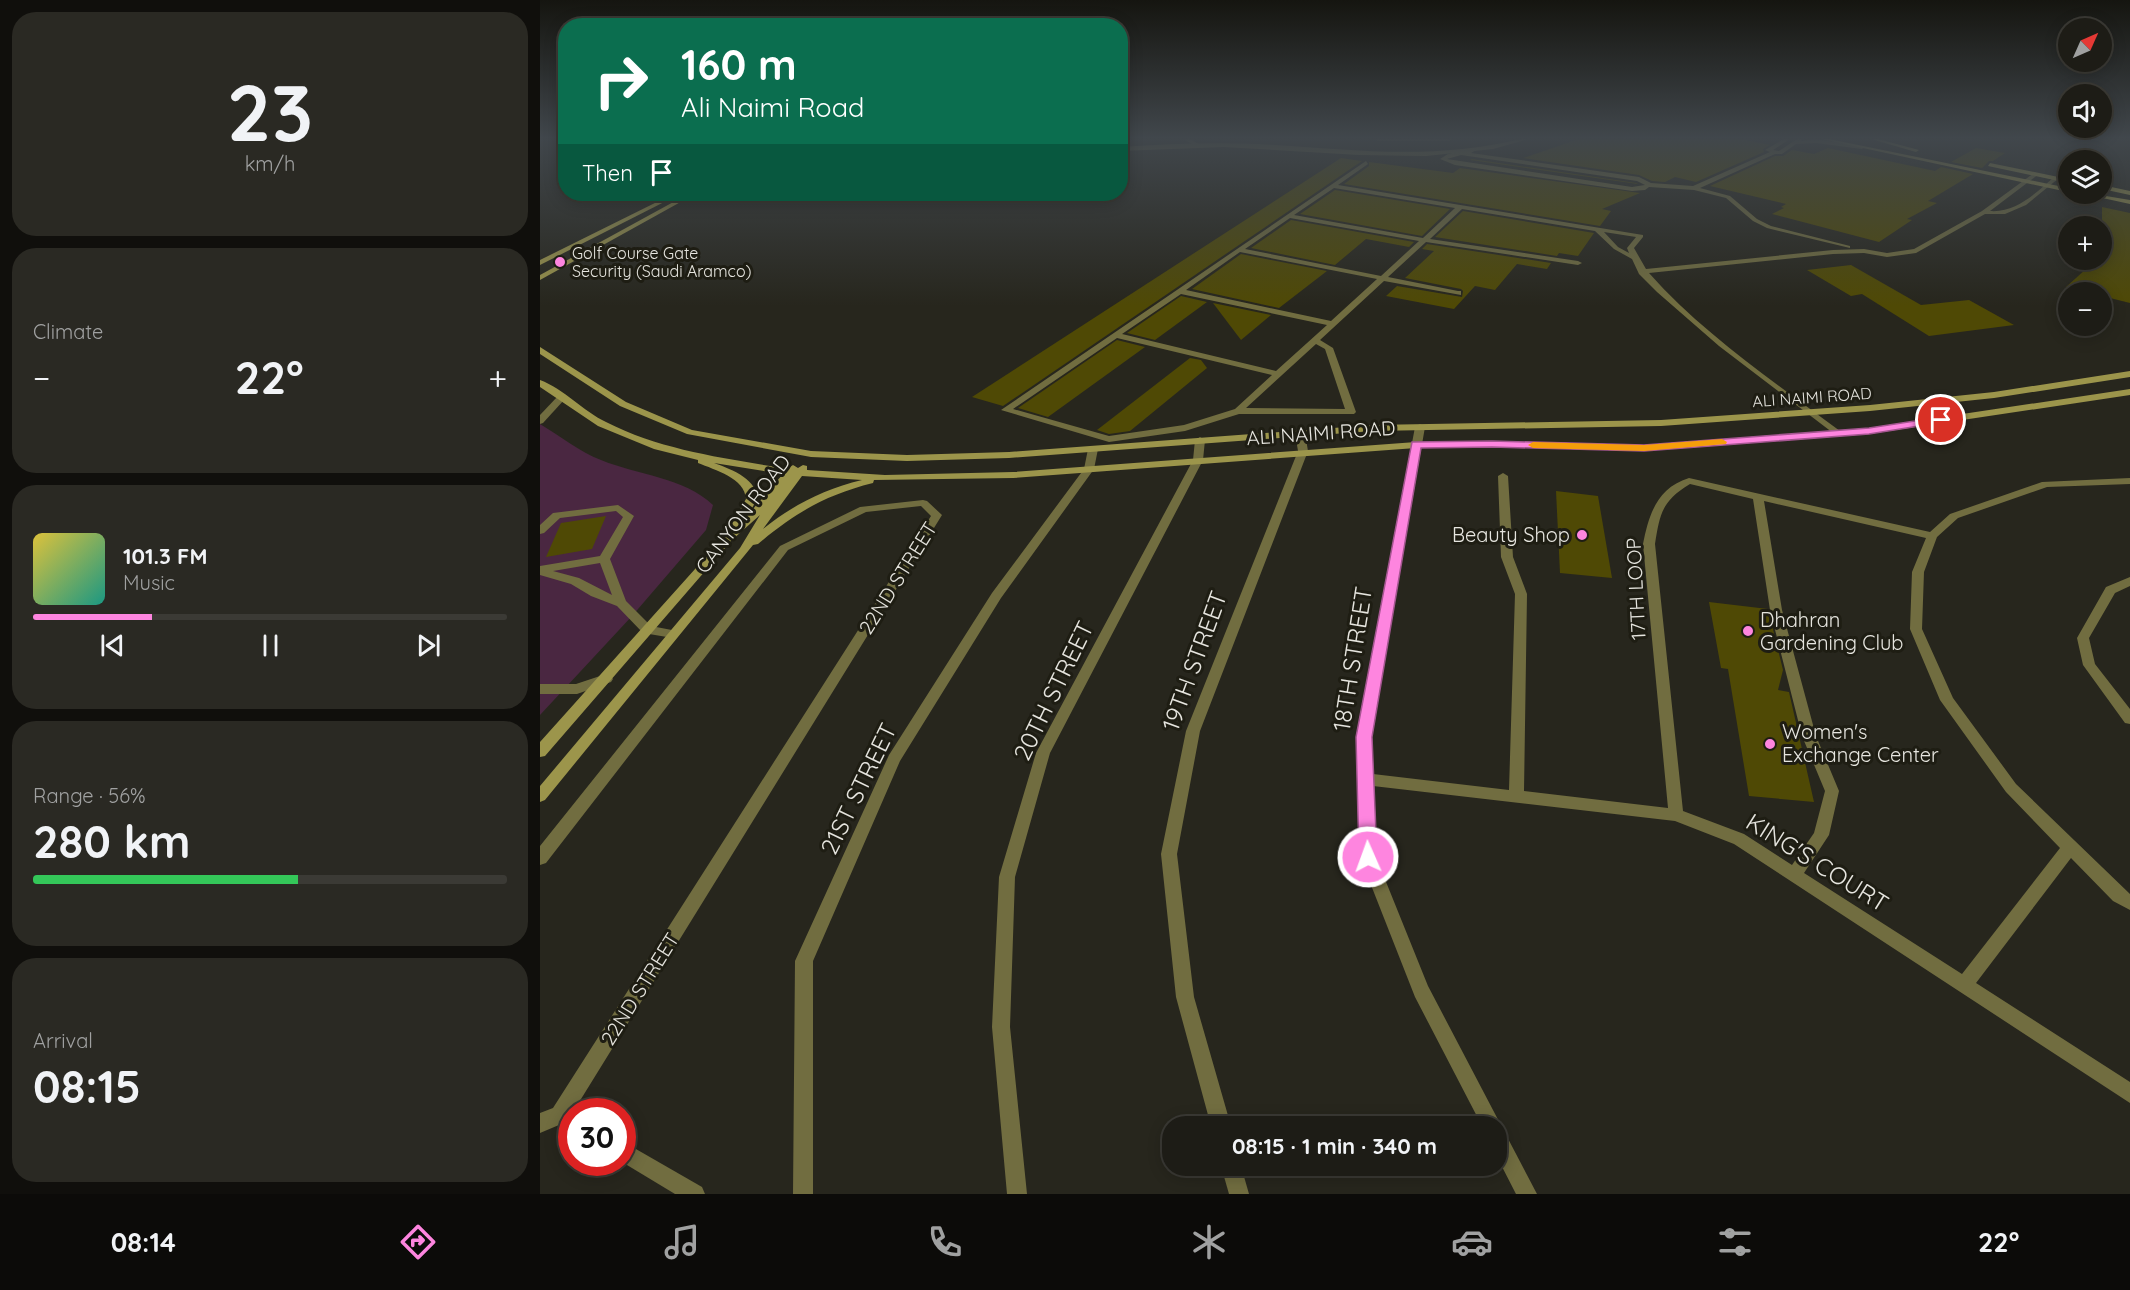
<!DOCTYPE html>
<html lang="en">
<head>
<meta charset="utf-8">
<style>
  body { margin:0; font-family:Quicksand,sans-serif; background:#2a2923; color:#f1f3f6; height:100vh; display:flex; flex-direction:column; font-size:22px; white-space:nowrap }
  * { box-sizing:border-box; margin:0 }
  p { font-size:20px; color:#a0a1a1 }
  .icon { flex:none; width:33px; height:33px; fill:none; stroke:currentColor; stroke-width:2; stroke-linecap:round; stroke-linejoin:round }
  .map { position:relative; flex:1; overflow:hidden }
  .sheet { display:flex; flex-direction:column; gap:12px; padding:12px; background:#100f0c; width:540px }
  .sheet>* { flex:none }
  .hud { position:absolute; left:18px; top:18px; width:570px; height:183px; border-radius:24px; box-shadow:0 3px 15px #0003,0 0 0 2px #3b3a35; background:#0b6e4f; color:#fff; overflow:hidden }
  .needle { width:39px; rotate:45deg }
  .controls { position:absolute; left:1518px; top:18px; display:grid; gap:12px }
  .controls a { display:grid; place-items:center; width:54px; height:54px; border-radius:50%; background:#1d1c16; box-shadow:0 3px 15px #0003,0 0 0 2px #3b3a35; font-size:30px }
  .speed { position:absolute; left:18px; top:1098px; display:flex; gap:12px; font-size:30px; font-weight:700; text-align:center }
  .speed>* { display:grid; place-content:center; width:78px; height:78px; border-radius:50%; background:#1d1c16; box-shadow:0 3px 15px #0003,0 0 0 2px #3b3a35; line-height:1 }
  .speed .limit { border:9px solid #d22; background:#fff; color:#111 }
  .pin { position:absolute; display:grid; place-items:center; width:51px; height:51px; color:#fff; margin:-26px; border:3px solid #fff; border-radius:50%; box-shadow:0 2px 6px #0007 }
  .me { position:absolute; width:66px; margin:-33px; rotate:358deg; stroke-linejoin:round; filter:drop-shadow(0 0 4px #0008) }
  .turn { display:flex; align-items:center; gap:21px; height:126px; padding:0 24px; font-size:27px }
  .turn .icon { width:78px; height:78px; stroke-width:2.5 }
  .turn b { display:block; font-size:42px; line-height:51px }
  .then { display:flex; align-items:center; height:57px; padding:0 24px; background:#0003; gap:12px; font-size:22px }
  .big { font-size:45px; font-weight:800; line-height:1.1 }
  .sheet .card { flex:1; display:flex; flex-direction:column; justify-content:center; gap:9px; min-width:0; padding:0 21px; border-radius:24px; background:#2a2923 }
  .sheet .dial { align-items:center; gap:0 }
  .dial b { font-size:78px; line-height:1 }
  .song { display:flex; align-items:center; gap:18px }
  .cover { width:72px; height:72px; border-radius:9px; background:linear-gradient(135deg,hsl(50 70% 55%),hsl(170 70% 35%)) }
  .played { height:6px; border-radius:3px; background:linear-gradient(90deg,#fe85df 25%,#3b3a35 25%) }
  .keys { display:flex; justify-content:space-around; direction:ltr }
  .heat { display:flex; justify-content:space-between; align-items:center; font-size:33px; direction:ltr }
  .charge { height:9px; border-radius:4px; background:linear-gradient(90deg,#34c759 56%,#3b3a35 0) }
  .trip { position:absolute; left:622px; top:1116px; width:345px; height:60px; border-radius:24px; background:#1d1c16; box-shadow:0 3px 15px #0003,0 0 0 2px #3b3a35; font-weight:800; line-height:60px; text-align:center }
  .menu { display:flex; height:96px; justify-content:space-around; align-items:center; background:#0c0b09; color:#a0a1a1 }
  .menu .icon { width:42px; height:42px }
  .menu .selected { color:#fe85df }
  .menu b { font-size:27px; color:#f1f3f6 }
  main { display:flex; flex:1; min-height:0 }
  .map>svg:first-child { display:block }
  .green { fill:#4a2741 }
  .building { fill:#4f4905 }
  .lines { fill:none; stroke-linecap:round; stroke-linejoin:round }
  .service { fill:#716d40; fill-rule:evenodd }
  .minor { fill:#716d40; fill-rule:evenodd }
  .secondary { fill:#9c954b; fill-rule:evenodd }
  .route { fill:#fe85df; stroke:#a55691; stroke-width:1.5 }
  .slow { fill:#f59e0b }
  .poi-dot { fill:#fe85df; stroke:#1e1d13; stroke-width:2 }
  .labels { text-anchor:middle; stroke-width:6; stroke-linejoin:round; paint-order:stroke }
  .far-poi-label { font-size:16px; fill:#e6e5df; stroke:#1e1d13; text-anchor:start }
  .far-street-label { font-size:16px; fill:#e6e5df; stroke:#1e1d13 }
  .street-label { font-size:20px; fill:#e6e5df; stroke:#1e1d13 }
  .poi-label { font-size:20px; fill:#e6e5df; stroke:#1e1d13; text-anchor:start }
  .near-street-label { font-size:24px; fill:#e6e5df; stroke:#1e1d13 }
</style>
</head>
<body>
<main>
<section class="sheet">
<div class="card dial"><b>23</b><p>km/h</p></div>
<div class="card"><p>Climate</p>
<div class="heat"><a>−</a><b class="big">22°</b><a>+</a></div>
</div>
<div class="card">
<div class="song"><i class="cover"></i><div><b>101.3 FM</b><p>Music</p></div></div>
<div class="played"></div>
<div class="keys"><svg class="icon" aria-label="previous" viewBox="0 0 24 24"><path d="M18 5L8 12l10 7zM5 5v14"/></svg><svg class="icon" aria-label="pause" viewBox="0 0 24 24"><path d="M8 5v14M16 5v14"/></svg><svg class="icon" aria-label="next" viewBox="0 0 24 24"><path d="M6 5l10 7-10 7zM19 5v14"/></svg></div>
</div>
<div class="card"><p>Range · 56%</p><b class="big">280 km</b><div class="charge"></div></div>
<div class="card"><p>Arrival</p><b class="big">08:15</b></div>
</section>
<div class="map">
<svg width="1590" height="1194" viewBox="0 0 1590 1194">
  <rect width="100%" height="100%" fill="#27261d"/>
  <path class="green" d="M0,424C20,436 40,452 61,460C97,475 144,477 173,505L166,530L92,616L0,715Z"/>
  <g class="building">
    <polygon points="1039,139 1201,139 1230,145 1223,149 1224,152 1156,182 1135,177 1125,182 1112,181 1099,175 983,158"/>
    <polygon points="1288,148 1395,171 1401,167 1433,174 1388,201 1397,203 1367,219 1372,220 1339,242 1232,214 1244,208 1241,207 1246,204 1170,186 1235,156 1243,156 1252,150 1274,154"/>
    <polygon points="1436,148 1465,153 1453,161 1449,161 1442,168 1411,162"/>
    <polygon points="801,158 822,161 463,406 432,397"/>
    <polygon points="932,159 1096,183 1098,184 930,160"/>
    <polygon points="829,162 913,173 920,168 1100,193 1062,209 1071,211 1060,226 804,184 829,166"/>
    <polygon points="795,190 910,209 882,236 760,214"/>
    <polygon points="1562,207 1590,213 1590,303 1562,296 1562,292 1549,292 1526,287 1556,260 1562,260"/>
    <polygon points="923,211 1054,233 1038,256 1019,253 1017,256 895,237"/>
    <polygon points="751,220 874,242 869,247 826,239 795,265 711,248"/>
    <polygon points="887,244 1011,263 1007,269 977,264 955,290 935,286 914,309 846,296 857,286 922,297 923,291 921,289 865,278 894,251 882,249"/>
    <polygon points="701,254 787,271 739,308 652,289"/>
    <polygon points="1311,265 1381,305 1429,300 1474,325 1389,336 1322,294 1311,296 1267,270"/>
    <polygon points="641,296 667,302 615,340 587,333"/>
    <polygon points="673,303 731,315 701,340"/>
    <polygon points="577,340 605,347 508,417 478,408"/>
    <polygon points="650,358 661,360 667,368 590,431 569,434 557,430"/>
    <polygon points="1016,491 1058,496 1072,578 1020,573"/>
    <polygon points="66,516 52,549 6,557 21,523"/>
    <polygon points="1169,602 1228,609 1243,670 1238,690 1249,692 1274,802 1209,796 1188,669 1181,668"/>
  </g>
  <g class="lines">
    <g class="service">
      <polygon points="644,139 650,139 660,145 655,146"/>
      <polygon points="835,139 912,139 909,141 838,141"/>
      <path d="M1244,139H1250L1233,150L1239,151L1257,139H1262L1261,141L1276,139L1325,147L1322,149L1276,143L1256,144L1242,154H1235L1160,188L1190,196L1217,219L1231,226L1310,246V248L1227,228L1213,221L1186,198L1154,190L1109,187L1105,190L1092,191L915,165L900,159L908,154L933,148L936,150L931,153L1099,177L1111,183L1153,186L1230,152L1225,150ZM921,155L1097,181L1105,185L1092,187L907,159Z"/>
      <path d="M826,161L828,164L798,185L1103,235V237L1094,248L1106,269L1293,250L1324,249L1347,253L1374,249L1442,211L1494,173L1499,174L1450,211C1476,213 1496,193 1514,177L1519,178L1486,205L1465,214H1445L1376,253L1347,257L1324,253L1293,254L1109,273C1164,335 1235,382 1300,431V435L1297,436L1179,346L1117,292L1099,274L1092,259L1074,249L1055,231L922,209L890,239L1038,261L1042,263L1038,265L886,242L848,277L918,291H921V295L844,281L780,340L793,348L816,412L814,414H699L645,431L569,442L461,410ZM794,188L915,208L883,238L754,215ZM750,218L879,241L841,276L705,249ZM1064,232L1096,237L1087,248L1089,253L1078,247ZM700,252L837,279L791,321L646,290ZM641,294L787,325L736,371L582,334ZM577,338L732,375L695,409L644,425L569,436L473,409ZM776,344L785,349L805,409L706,408Z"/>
      <polygon points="21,395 24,396 24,400 3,423 0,424 0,415 18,396"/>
      <path d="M78,505L94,516L70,559L86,601L111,626L137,631L139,634L137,637L133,638L103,633L77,606L51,596L31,584L0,575V566L60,556L83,517L76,511L20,518L4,533L0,534V525L13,513ZM60,563L72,595L39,578L13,571Z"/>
      <polygon points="66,674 71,676 73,679 71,682 37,694 0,694 0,684 36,684"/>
    </g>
    <g class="minor">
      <path d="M981,139H989L953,149L886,156L819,155L684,147L580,151V147C626,144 672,142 718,144C810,149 890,161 981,139Z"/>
      <polygon points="224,194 257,194 254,196 143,201 126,197 129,195 143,197"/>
      <path d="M880,424L885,427L831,737L833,774L969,790L975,594L961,557L958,476L963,473L968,476L973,557L987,594L984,791L1128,808L1103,544C1109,514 1117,488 1149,478L1390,532L1410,514L1502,482L1590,478V484L1507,487L1418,518L1397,537L1384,572L1382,629L1413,698L1476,784L1590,894V910L1573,901L1531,858L1436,983L1590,1082V1103L1194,844L1135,821L833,786L836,857L888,986L997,1194H976L957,1157V1126H942L875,997L820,857L817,737L875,427ZM1150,484L1213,499L1230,610L1262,736L1285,791L1274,833L1252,865L1204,834L1143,811L1115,544C1120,513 1122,501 1150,484ZM1224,501L1386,538L1372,572L1370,629L1400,700L1466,792L1520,848L1422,974L1264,873L1289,835L1299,791L1276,736L1242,610Z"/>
      <polygon points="760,430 765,433 768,451 660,731 637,854 654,997 691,1126 671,1126 636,997 621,854 646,731 758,451 755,433"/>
      <polygon points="660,437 665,440 663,460 510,753 475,877 470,1027 487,1194 467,1194 452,1027 459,877 496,753 653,460 655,440"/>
      <polygon points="553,446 558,449 554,469 461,598 360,761 273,961 273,1194 253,1194 255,961 349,755 452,593 544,469 548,449"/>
      <polygon points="383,500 387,501 402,515 33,1112 32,1112 32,1132 19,1125 0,1133 0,1113 13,1108 391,516 381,506 326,512 248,550 6,863 0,865 0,846 240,546 320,507"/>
      <polygon points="1590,577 1590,586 1575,593 1549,638 1555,664 1590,709 1590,724 1585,723 1543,665 1537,638 1566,587"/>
      <polygon points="82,1141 162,1187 165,1194 135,1194 82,1162"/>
      <polygon points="681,1166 701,1166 709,1194 689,1194"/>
    </g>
    <g class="secondary">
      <polygon points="1281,139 1289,139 1528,188 1528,192"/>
      <polygon points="1331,139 1338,139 1379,150 1376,152"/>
      <polygon points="1450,163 1528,179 1528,183 1448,166"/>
      <polygon points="1562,185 1590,191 1590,195 1562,189"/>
      <polygon points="148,194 155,194 0,280 0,275"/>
      <polygon points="1544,194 1554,194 1590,200 1590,204"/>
      <polygon points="131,195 136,196 0,265 0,260"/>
      <polygon points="0,347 86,402 152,430 271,451 367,455 469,452 833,425 1121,420 1330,405 1454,392 1590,371 1590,377 1454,398 1330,411 1121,426 833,431 469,458 367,461 271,457 147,434 80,406 0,354"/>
      <path d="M0,380C24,389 43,411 66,422C123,451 185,458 247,469L253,465L258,468L263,465L267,466V470L345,475L473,472L876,442L952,441L1104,445L1329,428L1590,389V395L1329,434L1104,451L952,447L876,448L473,478L334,480L333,483C285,495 255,513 218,544L213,545L5,800L0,802V786L200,548L220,515L192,540L5,756L0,757V742L190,530L189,528L206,499C205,478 175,470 158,463V460L114,449L58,426L0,387ZM174,463L243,474L207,516C210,511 215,505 216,499C219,479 188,468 174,463ZM262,476L322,480C284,489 253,505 223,529Z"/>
    </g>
  </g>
  <linearGradient id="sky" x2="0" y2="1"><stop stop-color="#151510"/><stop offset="0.45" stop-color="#41474c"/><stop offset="1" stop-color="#41474c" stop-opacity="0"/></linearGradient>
  <rect width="1590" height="306" fill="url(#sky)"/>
  <polygon class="route" points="1401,417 1406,420 1404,422 1329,434 1104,451 952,447 881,448 832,737 837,857 834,862 828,864 821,862 819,857 816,737 872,442 952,441 1104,445 1329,428"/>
  <polygon class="slow" points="1182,439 1187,442 1186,444 1104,451 993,448 988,445 993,442 1104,445"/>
  <g class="poi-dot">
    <circle cx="20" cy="262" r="6"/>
    <circle cx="1042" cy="535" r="6"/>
    <circle cx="1208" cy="631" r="6"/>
    <circle cx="1230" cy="744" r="6"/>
  </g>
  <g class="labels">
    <g class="far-poi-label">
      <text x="32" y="259">Golf Course Gate<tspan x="32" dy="18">Security (Saudi Aramco)</tspan></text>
    </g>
    <g class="far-street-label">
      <text transform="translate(1272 397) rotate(-4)" y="6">ALI NAIMI ROAD</text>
    </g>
    <g class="street-label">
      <text transform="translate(781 433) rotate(-4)" y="7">ALI NAIMI ROAD</text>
      <text transform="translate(203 514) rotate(-53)" y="7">CANYON ROAD</text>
      <text transform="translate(358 578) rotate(-58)" y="7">22ND STREET</text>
      <text transform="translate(1096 589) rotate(-93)" y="7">17TH LOOP</text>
      <text transform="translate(100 989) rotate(-58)" y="7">22ND STREET</text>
    </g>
    <g class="poi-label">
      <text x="1030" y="542" text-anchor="end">Beauty Shop</text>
      <text x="1220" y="627">Dhahran<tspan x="1220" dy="23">Gardening Club</tspan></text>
      <text x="1242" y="739">Women's<tspan x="1242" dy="23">Exchange Center</tspan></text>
    </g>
    <g class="near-street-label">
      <text transform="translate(813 659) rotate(-81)" y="8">18TH STREET</text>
      <text transform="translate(655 661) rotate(-70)" y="8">19TH STREET</text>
      <text transform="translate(514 691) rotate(-64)" y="8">20TH STREET</text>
      <text transform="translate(319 789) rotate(-64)" y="8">21ST STREET</text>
      <text transform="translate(1277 863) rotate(32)" y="8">KING'S COURT</text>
    </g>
  </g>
</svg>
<div class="controls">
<a><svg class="needle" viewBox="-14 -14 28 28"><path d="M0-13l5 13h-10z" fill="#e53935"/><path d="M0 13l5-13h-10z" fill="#a0a1a1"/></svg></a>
<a><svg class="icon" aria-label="sound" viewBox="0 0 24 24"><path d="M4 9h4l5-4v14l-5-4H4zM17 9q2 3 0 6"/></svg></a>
<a><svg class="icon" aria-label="layers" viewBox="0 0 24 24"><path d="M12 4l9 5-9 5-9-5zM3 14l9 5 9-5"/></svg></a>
<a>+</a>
<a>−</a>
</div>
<div class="speed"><div class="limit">30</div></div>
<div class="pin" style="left:1401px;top:420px;background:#d93025"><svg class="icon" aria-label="arrive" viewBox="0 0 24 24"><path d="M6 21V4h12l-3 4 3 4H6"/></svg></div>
<svg class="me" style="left:828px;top:857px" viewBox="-20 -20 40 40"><circle r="17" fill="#fe85df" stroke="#fff" stroke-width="3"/><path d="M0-11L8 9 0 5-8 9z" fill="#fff"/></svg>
<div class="trip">08:15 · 1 min · 340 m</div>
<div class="hud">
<div class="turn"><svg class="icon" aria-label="right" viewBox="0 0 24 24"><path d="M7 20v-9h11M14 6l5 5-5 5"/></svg><div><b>160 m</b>Ali Naimi Road</div></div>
<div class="then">Then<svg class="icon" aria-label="arrive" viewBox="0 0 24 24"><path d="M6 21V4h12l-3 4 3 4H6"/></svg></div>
</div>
</div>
</main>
<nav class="menu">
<b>08:14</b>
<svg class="icon selected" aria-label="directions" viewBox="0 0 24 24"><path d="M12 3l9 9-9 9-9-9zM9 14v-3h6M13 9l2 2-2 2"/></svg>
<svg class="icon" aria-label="music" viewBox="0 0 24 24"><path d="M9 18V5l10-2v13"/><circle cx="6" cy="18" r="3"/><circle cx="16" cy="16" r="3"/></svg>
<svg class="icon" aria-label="phone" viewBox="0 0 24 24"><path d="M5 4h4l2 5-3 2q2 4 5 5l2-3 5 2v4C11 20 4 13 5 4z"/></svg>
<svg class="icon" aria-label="climate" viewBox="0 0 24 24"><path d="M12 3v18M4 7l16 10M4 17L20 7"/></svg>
<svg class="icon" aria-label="car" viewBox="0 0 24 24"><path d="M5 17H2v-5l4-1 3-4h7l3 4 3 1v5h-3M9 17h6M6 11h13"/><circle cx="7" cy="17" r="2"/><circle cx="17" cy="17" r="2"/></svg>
<svg class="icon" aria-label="filters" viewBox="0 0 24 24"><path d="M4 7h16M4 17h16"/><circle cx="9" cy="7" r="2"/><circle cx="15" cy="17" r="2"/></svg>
<b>22°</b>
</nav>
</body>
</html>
